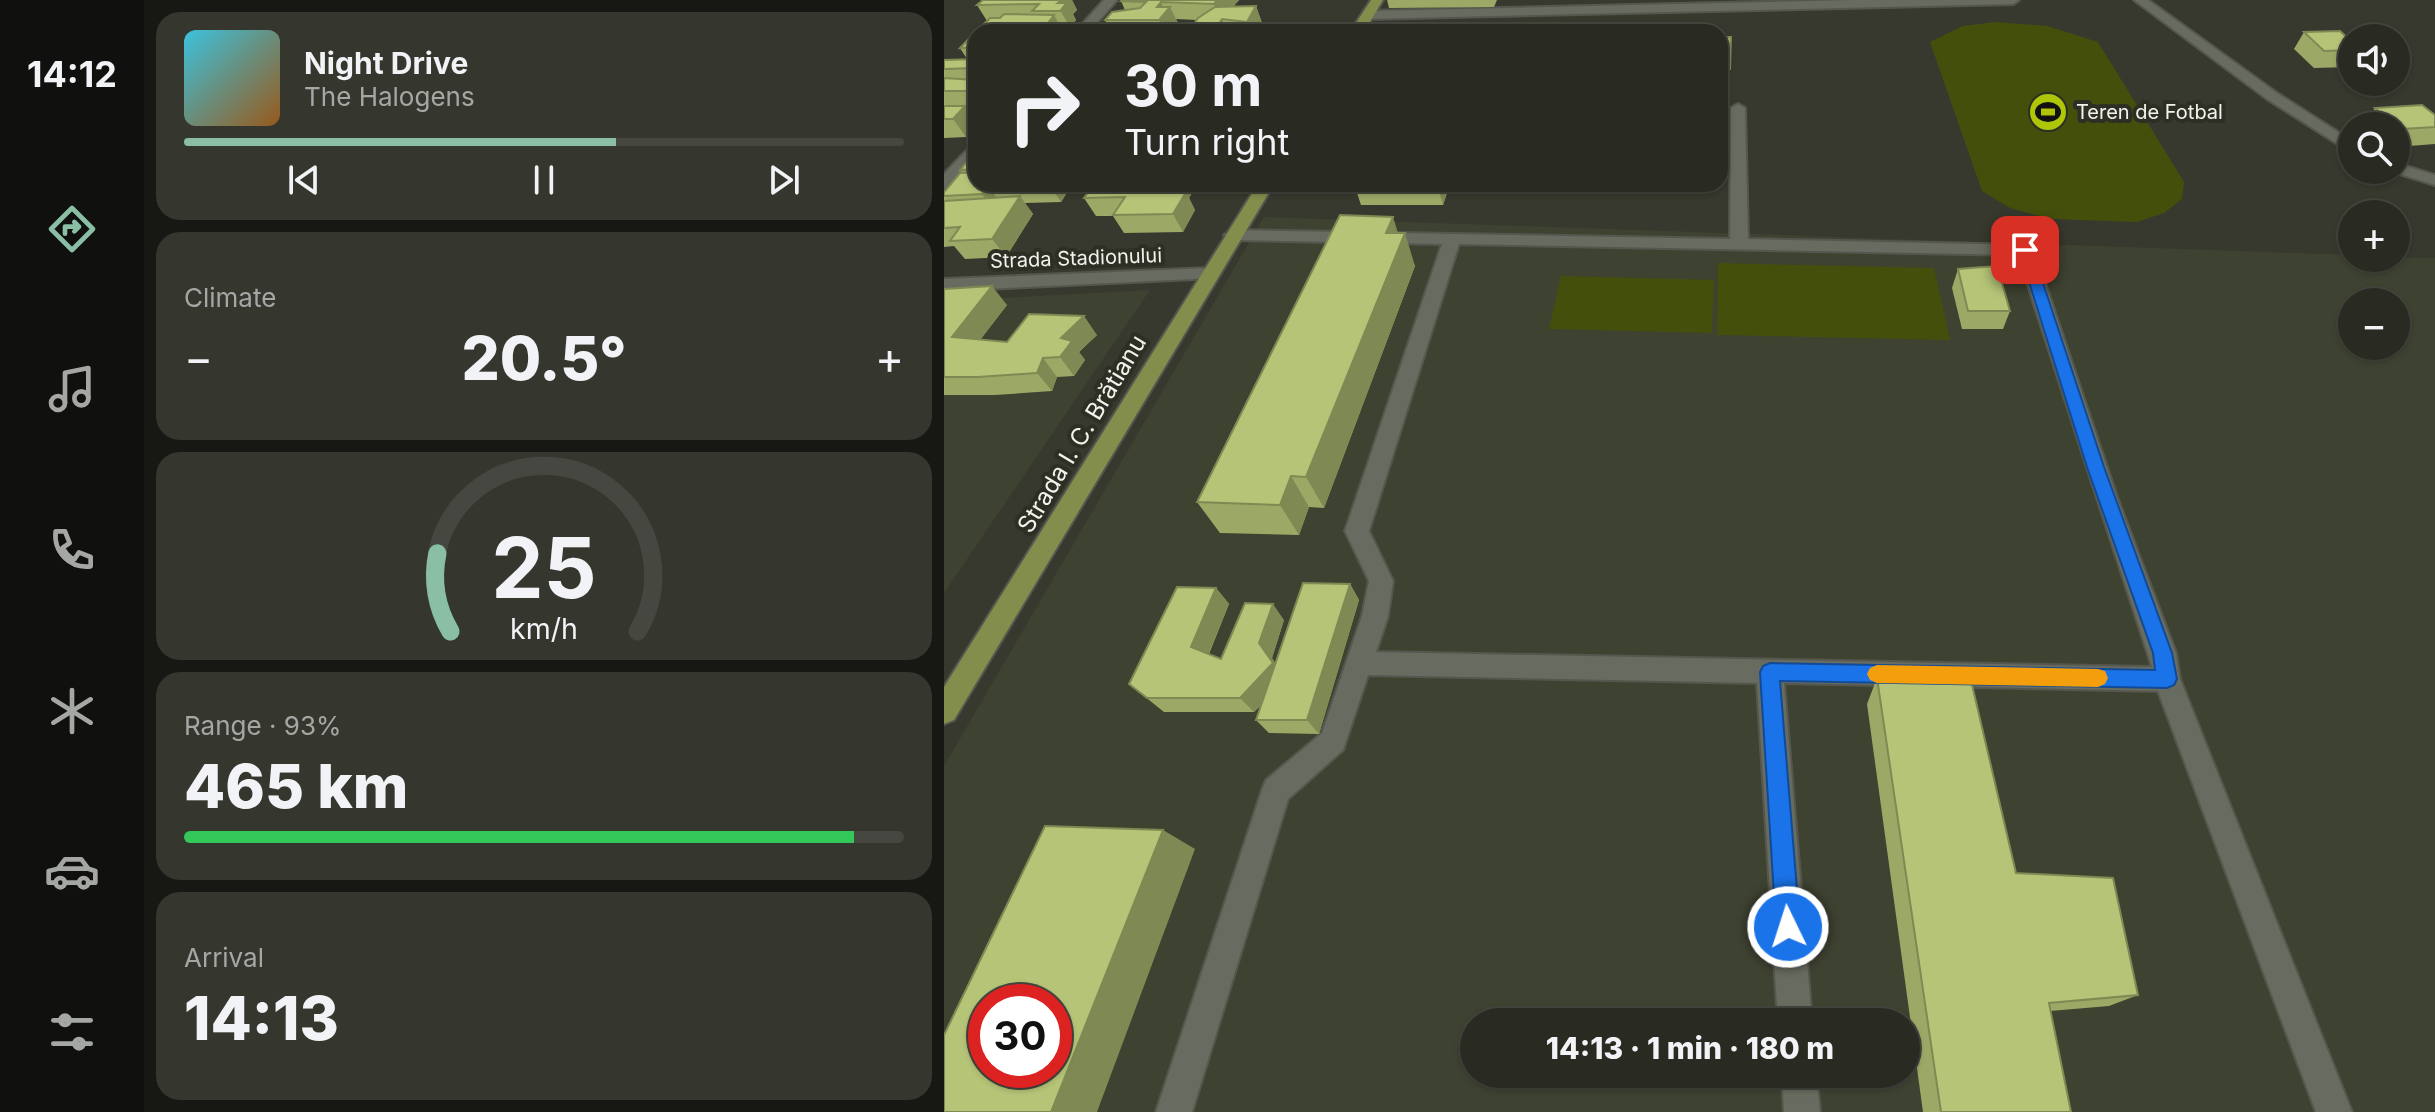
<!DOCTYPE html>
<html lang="en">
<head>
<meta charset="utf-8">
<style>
  body { margin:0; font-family:Inter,sans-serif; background:#35372f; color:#f1f3f6; height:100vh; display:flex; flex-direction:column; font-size:30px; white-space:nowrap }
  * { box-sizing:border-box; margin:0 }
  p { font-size:26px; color:#a5a7a5 }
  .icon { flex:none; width:44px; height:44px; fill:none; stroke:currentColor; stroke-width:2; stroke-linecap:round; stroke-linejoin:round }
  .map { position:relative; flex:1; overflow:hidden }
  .drawer { display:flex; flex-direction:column; gap:12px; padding:12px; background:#171813; width:800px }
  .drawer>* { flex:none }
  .hud { position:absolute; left:24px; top:24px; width:760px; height:168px; border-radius:24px; box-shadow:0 2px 6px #0004,0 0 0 2px #454740; background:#292b22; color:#f1f3f6; overflow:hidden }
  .tools { position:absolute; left:1394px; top:24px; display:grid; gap:16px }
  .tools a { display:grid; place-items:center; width:72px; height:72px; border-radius:50%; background:#292b22; box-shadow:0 2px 6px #0004,0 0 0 2px #454740; font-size:40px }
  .speed { position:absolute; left:24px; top:984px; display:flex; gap:16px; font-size:40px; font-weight:700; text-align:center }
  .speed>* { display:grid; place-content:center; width:104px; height:104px; border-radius:50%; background:#292b22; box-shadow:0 2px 6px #0004,0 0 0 2px #454740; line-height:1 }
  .speed .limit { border:12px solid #d22; background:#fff; color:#111 }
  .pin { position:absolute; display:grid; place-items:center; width:68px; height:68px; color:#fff; margin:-34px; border-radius:16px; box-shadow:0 4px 12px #0006 }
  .me { position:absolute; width:88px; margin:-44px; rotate:356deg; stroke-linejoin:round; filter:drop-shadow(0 0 6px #0008) }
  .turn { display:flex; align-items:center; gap:28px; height:168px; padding:0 24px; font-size:36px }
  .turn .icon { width:104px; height:104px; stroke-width:2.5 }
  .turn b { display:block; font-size:56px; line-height:68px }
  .big { font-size:60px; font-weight:800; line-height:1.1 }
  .drawer .widget { flex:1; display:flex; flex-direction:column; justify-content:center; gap:12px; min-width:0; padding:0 28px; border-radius:24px; background:#35372f }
  .drawer .dial { align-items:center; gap:0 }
  .dial svg { height:208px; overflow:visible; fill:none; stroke:#454740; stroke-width:7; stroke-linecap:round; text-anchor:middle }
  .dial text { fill:#f1f3f6; stroke:none }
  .song { display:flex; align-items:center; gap:24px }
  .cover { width:96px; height:96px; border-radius:12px; background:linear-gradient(135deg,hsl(190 70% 55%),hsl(30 70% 35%)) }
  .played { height:8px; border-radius:4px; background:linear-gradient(90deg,#8abfa5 60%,#454740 60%) }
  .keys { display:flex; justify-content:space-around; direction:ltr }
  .heat { display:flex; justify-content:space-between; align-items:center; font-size:44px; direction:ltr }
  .charge { height:12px; border-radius:6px; background:linear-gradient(90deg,#34c759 93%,#454740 0) }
  .trip { position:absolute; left:516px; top:1008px; width:460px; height:80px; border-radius:40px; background:#292b22; box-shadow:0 2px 6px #0004,0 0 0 2px #454740; font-weight:800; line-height:80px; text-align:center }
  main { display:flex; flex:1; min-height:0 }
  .tab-bar { display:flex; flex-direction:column; width:144px; justify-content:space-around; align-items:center; background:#10110e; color:#a5a7a5 }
  .tab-bar .icon { width:56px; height:56px }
  .tab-bar .selected { color:#8abfa5 }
  .tab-bar b { font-size:36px; color:#f1f3f6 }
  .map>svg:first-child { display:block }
  .built { fill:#3e4231; fill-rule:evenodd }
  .green { fill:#454f0c }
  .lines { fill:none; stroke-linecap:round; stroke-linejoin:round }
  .minor-casing { stroke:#55574e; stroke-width:4 }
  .major-casing { stroke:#55574e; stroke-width:4 }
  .minor { fill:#686b5f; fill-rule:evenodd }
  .major { fill:#838e4c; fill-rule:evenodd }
  .wall { fill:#9ca966 }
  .shaded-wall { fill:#7f8953 }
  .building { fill:#b5c477; stroke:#7f8953; stroke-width:2; fill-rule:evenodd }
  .route { fill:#1a73e8; stroke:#114b97; stroke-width:2 }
  .slow { fill:#f59e0b }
  .labels { text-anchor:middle; stroke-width:8; stroke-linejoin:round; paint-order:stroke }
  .far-poi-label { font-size:20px; fill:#f1f3ec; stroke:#2d2f25; text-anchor:start }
  .far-street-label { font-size:20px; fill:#f1f3ec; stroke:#2d2f25 }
  .street-label { font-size:24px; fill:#f1f3ec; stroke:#2d2f25 }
</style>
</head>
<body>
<main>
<nav class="tab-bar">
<b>14:12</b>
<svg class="icon selected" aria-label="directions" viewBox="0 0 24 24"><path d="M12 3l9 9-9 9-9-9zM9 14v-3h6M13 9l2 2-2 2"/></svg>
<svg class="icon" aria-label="music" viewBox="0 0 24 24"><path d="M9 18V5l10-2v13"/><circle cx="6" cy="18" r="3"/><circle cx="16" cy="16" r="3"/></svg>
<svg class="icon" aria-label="phone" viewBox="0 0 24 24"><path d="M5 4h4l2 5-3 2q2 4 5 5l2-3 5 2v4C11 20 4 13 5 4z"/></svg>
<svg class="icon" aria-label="climate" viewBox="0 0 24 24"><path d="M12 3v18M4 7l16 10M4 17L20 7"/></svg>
<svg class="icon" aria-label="car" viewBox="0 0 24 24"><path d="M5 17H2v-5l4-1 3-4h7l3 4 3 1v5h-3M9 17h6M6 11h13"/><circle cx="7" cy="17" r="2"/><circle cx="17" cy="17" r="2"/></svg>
<svg class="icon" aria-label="filters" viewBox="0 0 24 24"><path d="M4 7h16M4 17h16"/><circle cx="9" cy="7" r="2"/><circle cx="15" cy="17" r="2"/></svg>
</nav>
<section class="drawer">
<div class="widget">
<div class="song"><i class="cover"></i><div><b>Night Drive</b><p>The Halogens</p></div></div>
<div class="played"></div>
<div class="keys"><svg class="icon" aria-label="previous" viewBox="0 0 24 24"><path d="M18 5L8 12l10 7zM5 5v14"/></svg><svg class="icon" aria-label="pause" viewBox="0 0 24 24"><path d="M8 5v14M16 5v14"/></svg><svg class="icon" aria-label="next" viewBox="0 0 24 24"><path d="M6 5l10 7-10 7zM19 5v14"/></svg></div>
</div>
<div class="widget"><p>Climate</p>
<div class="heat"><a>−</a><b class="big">20.5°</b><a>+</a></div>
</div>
<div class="widget dial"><svg viewBox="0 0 100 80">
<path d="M14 69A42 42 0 1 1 86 69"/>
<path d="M14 69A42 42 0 0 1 9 39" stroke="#8abfa5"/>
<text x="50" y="56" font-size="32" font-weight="700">25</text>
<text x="50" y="72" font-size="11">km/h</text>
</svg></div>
<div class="widget"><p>Range · 93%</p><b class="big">465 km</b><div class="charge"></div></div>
<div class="widget"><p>Arrival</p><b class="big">14:13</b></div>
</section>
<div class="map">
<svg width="1491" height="1112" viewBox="0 0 1491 1112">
  <rect width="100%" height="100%" fill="#37392e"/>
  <g class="built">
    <path d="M320,217L1408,255V258H1491V1112H0V766ZM1408,302H1452V346H1408ZM42,1002H110V1070H42ZM530,1022H962V1074H530Z"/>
    <polygon points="206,290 0,593 0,301"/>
  </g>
  <g class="green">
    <polygon points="1051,22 1103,26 1154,42 1240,182 1238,199 1220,213 1193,222 1107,219 1066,208 1038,191 986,42 1019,26"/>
    <polygon points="774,263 990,268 1006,340 773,335"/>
    <polygon points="617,276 770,280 768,333 605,329"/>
  </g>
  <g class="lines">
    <defs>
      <g id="minor">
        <polygon points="160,0 173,0 145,32 131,32"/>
        <polygon points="908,0 1075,0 1069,4 424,19 418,15 424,11"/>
        <polygon points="1190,0 1204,0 1333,93 1408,141 1408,153 1323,99"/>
        <path d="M794,104L801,108L804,239L1081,245L1090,250L1173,497L1232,653L1236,679L1408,1112H1372L1214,691L840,683L868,1022H834L813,683L424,675L399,750L344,799L248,1112H212L318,790L322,780L378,733L418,616L425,581L401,531L498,244L289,240L280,235L289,230L786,239L787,108ZM515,244L1074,255L1208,667L432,652L444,616L449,581L425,531Z"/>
        <polygon points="32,144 32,158 6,187 0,189 0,174 27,146"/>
        <polygon points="1452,163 1491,175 1491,185 1446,171 1452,170"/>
        <polygon points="266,268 275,274 272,278 0,291 0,279"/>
        <polygon points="838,1074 872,1074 876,1112 840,1112"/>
      </g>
      <g id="major">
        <polygon points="427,0 439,0 420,32 406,32"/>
        <polygon points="314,184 330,184 10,720 0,724 0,687"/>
      </g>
    </defs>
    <use href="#minor" class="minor-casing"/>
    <use href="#major" class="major-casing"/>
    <use href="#minor" class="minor"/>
    <use href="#major" class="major"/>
  </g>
  <g class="wall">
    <polygon points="39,0 128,0 133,10 129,14 132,20 126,27 117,27 119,32 32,32 32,108 23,108 32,122 32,125 22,137 0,138 0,60 23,59 16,48 32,31 43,30 39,25 43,21 33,5"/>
    <polygon points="295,0 289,7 312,6 318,23 313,32 244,32 253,20 232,19 234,23 226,32 167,32 161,20 181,10 177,1"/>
    <polygon points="443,0 553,0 550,7 445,8"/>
    <polygon points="1360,32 1408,42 1407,67 1370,68 1350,49"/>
    <polygon points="776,37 787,37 785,100 776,100"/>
    <polygon points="1431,108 1491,115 1491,144 1452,147 1452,126 1419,126"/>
    <polygon points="32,154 32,184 124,184 126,188 117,202 81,203 89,214 62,257 21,259 10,246 0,247 0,192 18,173 16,170"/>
    <polygon points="150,184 253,184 245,198 251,210 239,232 180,233 169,216 152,216 140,198"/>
    <polygon points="410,184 506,184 499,205 417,205"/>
    <polygon points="454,233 471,266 380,508 365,507 355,535 276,533 253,502"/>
    <polygon points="1014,269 1066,311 1059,329 1018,329 1008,288"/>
    <polygon points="0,289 63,305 36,340 63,342 153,335 135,352 141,360 130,376 113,377 108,391 51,395 0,395"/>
    <polygon points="406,584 415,600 375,734 325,733 312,720 317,705 310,712 220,712 185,684 272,588 285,604 265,654 277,659 340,620 328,658 331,663"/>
    <polygon points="933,678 1072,873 1194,995 1165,1006 1106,1011 1127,1112 979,1112 923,704"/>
  </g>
  <g class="shaded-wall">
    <polygon points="110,0 128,0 133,10 129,14 132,20 126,27"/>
    <polygon points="273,0 295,0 276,20 270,4"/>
    <polygon points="217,2 221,12 226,7 234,23 226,32 221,32 215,20 213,7"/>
    <polygon points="312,6 318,23 313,32 307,32 303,22"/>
    <polygon points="110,15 119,31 119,32 109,32 104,23"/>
    <polygon points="278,19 283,32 270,32"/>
    <polygon points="32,86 32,98 27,91"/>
    <polygon points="21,106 32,122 32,125 22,137 9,119"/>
    <polygon points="105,184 124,184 126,188 117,202"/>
    <polygon points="233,184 253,184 245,198 251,210 239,232 229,214 228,192"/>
    <polygon points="493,184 506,184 499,205"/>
    <polygon points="44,186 57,204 51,212 38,194"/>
    <polygon points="76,196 89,214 62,257 48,239"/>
    <polygon points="449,217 457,243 461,233 471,266 380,508 362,477 442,233"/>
    <polygon points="48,286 63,305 24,355 8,337"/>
    <polygon points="140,316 153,335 135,352 141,360 130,376 116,357 117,338"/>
    <polygon points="99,358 113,377 108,391 93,373"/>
    <polygon points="347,476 365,507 355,535 336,505"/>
    <polygon points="406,584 415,600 375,734 363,720"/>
    <polygon points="272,588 285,604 261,662 247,647"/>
    <polygon points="329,604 340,620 328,658 341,678 310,712 296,698"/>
    <polygon points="219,830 251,849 153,1112 107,1112"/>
  </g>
  <g class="building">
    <polygon points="39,0 118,0 114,3 123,3 116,11 88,11 95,4 33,5"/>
    <polygon points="178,0 273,0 270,4 217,2 213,7 226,7 215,20 161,20 168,12 196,8 202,2 177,1"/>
    <polygon points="312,6 303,22 278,19 270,32 244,32 254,18 271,7"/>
    <polygon points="60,14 110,15 104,23 39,25 46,18 56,18"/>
    <polygon points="87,29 84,32 32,32 32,47 16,48 32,31"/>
    <polygon points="1396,31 1408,42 1408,50 1380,51 1360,32"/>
    <polygon points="776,37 787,37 786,69 776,69"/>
    <polygon points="32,58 32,68 0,69 0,60 31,59"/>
    <polygon points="0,78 32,80 32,86 27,91 0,91"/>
    <polygon points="1478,105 1491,115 1491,127 1457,129 1431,108"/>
    <polygon points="0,106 21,106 9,119 0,119"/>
    <polygon points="29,154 32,154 32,169 16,170"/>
    <polygon points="32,172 32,184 94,184 44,186 38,194 0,196 0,192 16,173"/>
    <polygon points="150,184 233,184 228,192 242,192 229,214 169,215 181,197 140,198"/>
    <polygon points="76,196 48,239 6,241 16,227 0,228 0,201"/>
    <polygon points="396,215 449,217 442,233 461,233 362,477 347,476 336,505 253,502"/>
    <polygon points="1053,266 1066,311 1024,311 1014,269"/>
    <polygon points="48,286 8,337 63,342 85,314 140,316 117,338 128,341 116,357 99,358 93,373 34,377 0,377 0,289"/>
    <polygon points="359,583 406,584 363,720 312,720"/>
    <polygon points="233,587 272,588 247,647 277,659 301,603 329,604 315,643 329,663 296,698 203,698 185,684"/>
    <polygon points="1026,676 1072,873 1169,878 1194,995 1105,1003 1127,1112 997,1112 933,678"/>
    <path d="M101,826L219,830L107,1112H0V1035ZM42,1002H110V1070H42Z"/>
  </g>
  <polygon class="route" points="1081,246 1088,250 1160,467 1228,653 1233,679 1230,685 1223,688 836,681 856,927 853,935 844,939 836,935 832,927 816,672 819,666 826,663 1211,670 1209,653 1143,467 1075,250"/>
  <polygon class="slow" points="933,665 1154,669 1161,671 1164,678 1161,684 1154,687 933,683 926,680 923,674 926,668"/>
  <defs>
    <symbol id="stadium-disc" viewBox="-11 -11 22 22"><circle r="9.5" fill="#afc508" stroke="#2d2f25"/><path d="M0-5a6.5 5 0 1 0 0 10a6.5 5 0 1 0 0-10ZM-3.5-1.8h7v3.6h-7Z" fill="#111"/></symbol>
  </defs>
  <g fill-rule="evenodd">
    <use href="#stadium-disc" x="1082" y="90" width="44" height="44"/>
  </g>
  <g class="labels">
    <g class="far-poi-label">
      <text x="1132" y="119">Teren de Fotbal</text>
    </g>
    <g class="far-street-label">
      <text transform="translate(132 258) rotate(-2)" y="7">Strada Stadionului</text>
    </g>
    <g class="street-label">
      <text transform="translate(138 434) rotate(-59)" y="8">Strada I. C. Brătianu</text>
    </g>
  </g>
</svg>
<div class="tools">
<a><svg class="icon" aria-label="sound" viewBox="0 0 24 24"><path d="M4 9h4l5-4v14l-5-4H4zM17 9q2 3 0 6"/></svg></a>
<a><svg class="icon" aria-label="search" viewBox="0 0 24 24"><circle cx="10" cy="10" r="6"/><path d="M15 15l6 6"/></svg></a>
<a>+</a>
<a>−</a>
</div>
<div class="speed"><div class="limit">30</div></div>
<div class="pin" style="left:1081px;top:250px;background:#d93025"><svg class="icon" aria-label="arrive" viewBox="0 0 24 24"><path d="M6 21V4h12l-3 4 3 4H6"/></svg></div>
<svg class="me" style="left:844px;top:927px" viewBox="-20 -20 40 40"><circle r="17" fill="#1a73e8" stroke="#fff" stroke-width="3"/><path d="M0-11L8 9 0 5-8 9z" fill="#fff"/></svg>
<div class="trip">14:13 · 1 min · 180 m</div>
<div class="hud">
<div class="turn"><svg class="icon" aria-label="right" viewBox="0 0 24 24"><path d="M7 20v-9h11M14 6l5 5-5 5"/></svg><div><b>30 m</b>Turn right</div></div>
</div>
</div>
</main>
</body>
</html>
